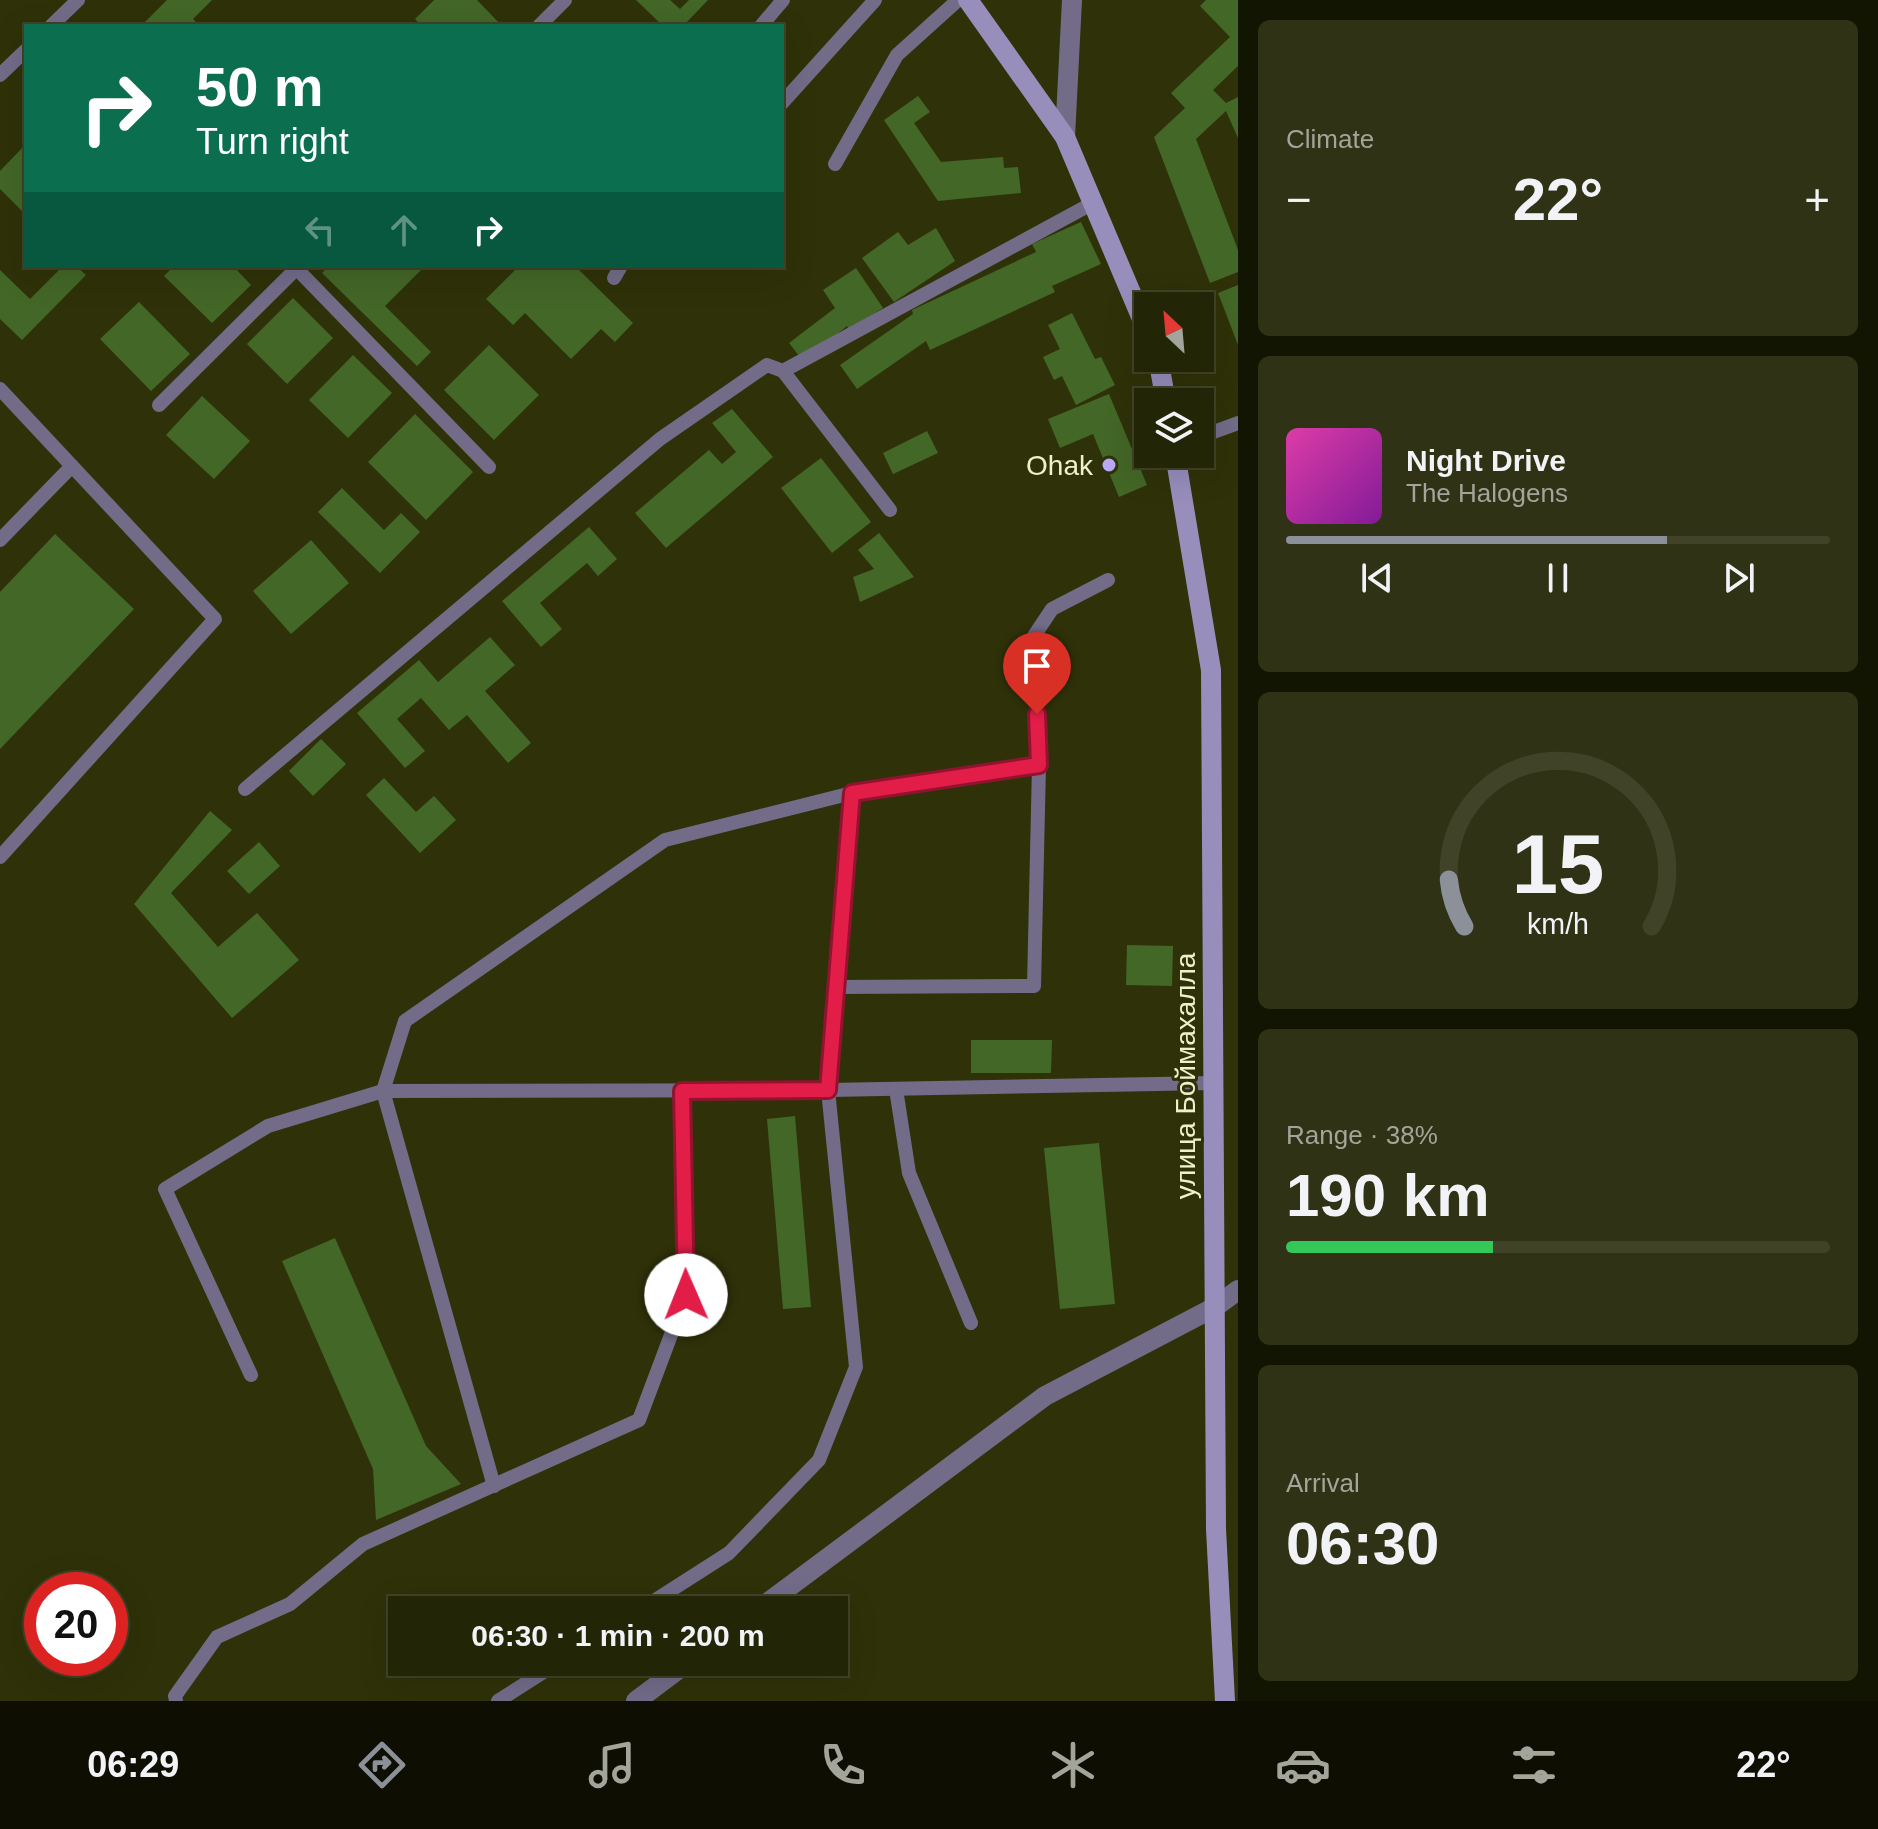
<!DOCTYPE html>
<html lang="en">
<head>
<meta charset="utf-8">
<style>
  body { margin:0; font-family:Arial,sans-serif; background:#2f3214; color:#f1f3f6; height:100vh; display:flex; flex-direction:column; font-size:30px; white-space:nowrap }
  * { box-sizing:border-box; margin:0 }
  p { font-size:26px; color:#a3a59b }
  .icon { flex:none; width:44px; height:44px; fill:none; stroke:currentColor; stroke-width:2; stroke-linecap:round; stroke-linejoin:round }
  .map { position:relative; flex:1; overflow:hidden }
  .side { display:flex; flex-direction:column; gap:20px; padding:20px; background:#131503; width:640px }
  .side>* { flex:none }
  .top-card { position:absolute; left:24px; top:24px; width:760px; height:244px; border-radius:0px; box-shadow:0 8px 32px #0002,0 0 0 2px #404328; background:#0b6e4f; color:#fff; overflow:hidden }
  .needle { width:52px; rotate:334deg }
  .controls { position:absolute; left:1134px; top:292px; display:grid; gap:16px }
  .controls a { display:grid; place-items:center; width:80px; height:80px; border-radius:0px; background:#232606; box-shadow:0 8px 32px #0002,0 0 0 2px #404328; font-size:40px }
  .speed { position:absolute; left:24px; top:1572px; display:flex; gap:16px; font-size:40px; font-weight:700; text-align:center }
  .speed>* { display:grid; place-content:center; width:104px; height:104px; border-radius:50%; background:#232606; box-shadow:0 8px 32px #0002,0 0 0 2px #404328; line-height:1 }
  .speed .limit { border:12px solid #d22; background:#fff; color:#111 }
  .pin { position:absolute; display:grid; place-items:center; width:68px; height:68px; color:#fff; margin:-82px -34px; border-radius:50% 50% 50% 0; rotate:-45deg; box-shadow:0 0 8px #0007 }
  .pin .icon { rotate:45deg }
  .me { position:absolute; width:88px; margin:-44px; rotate:359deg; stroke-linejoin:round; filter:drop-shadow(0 0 6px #0008) }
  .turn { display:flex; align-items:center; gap:28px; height:168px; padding:0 40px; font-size:36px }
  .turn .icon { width:104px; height:104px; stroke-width:2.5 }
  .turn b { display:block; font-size:56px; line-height:68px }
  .lanes { display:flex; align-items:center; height:76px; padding:0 40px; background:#0003; justify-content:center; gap:40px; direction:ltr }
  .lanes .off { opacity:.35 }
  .big { font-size:60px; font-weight:700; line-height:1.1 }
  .side .card { flex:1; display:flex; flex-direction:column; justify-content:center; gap:12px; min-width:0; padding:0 28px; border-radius:12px; background:#2f3214 }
  .side .dial { align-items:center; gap:0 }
  .dial svg { height:208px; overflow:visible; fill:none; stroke:#404328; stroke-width:7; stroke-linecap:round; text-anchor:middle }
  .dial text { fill:#f1f3f6; stroke:none }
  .song { display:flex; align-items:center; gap:24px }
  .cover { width:96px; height:96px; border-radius:12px; background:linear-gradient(135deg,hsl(320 70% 55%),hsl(290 70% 35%)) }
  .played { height:8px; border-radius:4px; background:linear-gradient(90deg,#8c9099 70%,#404328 70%) }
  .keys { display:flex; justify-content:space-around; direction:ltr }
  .heat { display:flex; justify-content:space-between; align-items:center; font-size:44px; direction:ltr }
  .charge { height:12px; border-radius:6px; background:linear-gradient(90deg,#34c759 38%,#404328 0) }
  .trip { position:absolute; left:388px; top:1596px; width:460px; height:80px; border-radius:0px; background:#232606; box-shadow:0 8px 32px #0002,0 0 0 2px #404328; font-weight:700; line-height:80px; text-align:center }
  .tabs { display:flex; height:128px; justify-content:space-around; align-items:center; background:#0e0f02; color:#a3a59b }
  .tabs .icon { width:56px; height:56px }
  .tabs .active { color:#8c9099 }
  .tabs b { font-size:36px; color:#f1f3f6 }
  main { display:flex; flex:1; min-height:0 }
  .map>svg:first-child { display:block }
  .building { fill:#436727 }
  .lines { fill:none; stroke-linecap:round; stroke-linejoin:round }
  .service { stroke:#726c89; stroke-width:14 }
  .minor { stroke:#726c89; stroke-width:20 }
  .secondary { stroke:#978ebc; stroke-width:20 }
  .route-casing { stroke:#92132f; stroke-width:20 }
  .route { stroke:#e11d48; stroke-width:14 }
  .poi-dot { fill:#baaaf6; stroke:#2f3208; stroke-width:3 }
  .labels { text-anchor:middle; stroke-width:6; stroke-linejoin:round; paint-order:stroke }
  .poi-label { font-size:28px; fill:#edf2cc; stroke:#2f3208; text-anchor:end }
  .street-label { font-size:28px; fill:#edf2cc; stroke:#2f3208 }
</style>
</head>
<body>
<main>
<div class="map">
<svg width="1238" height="1701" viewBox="0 0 1238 1701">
  <rect width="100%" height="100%" fill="#2f3208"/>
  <g class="building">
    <polygon points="167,0 212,0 193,19 200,26 141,26"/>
    <polygon points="434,0 477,0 502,26 422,26 415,19"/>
    <polygon points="636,0 670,0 680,9 689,0 708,0 683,26 663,26"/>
    <polygon points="1206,0 1238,0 1238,66 1213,90 1226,103 1238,97 1238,138 1226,111 1196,139 1238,250 1238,272 1210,283 1154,137 1185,108 1171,93 1230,37 1200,6"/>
    <polygon points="918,96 930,112 914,123 941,162 1003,157 1004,168 1018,167 1021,193 938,201 884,120"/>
    <polygon points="26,144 26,215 0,189 0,171"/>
    <polygon points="1081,222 1101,264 1052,286 1055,292 930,350 926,341 857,389 840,365 913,314 912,310 1036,252 1032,244"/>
    <polygon points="936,228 955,261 894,302 862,258 898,232 908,245"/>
    <polygon points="63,266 76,266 86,275 22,340 0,319 0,270 30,299"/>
    <polygon points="174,266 233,266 251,285 212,323 164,276"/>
    <polygon points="329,266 425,266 385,306 431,352 417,366 322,273"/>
    <polygon points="519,266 575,266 633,323 615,342 601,329 571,359 525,313 513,325 486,299"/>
    <polygon points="856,268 883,308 849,330 847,326 803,361 789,343 835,308 823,290"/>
    <polygon points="1238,285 1238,345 1218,293"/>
    <polygon points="293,298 333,338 287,384 247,344"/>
    <polygon points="139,302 190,354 151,391 100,339"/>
    <polygon points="1072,313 1095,359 1101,357 1115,385 1076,405 1062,376 1054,380 1043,357 1060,349 1048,325"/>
    <polygon points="489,345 539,395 494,440 444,390"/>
    <polygon points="353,355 392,393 348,438 309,400"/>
    <polygon points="1109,394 1147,485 1119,497 1093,434 1060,448 1048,419"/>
    <polygon points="202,396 250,441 214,479 166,435"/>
    <polygon points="732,409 773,457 666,548 635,513 709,450 722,464 736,452 712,423"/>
    <polygon points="415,414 473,472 426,520 368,462"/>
    <polygon points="927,431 938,453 893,474 883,453"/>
    <polygon points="821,458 871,522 832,553 781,488"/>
    <polygon points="342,488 384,530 401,513 420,532 380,573 318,512"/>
    <polygon points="589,527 617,559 598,576 587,563 540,603 562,629 541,647 502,601"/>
    <polygon points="879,533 914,577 860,602 853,577 874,569 858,550"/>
    <polygon points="55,534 134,609 0,749 0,592"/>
    <polygon points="311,540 349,583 291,634 253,591"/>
    <polygon points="490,637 515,665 485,691 531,743 508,763 467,715 449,730 421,698 397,719 425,751 405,768 357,713 419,660 438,682"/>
    <polygon points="321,739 346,764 313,796 289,771"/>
    <polygon points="384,778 416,812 434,796 456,820 420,853 366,795"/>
    <polygon points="210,811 232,830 171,893 218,947 257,913 299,960 232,1018 134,904"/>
    <polygon points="259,842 280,866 249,894 227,871"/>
    <polygon points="1127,945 1173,946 1172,986 1126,985"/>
    <polygon points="971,1040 1052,1040 1051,1073 971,1073"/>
    <polygon points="795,1116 811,1307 783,1309 767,1119"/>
    <polygon points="1099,1143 1115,1304 1060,1309 1044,1148"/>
    <polygon points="335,1238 426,1446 461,1484 376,1520 373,1469 282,1261"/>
  </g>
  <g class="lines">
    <g class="service">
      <polyline points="51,26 78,0"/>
      <polyline points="539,26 565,0"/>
      <polyline points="761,26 783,0"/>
      <polyline points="0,75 26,50"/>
      <polyline points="782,103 875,0"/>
      <polyline points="835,164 897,55 958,0"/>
      <polyline points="296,268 489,467"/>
      <polyline points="614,278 621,266"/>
      <polyline points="783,371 890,510"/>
      <polyline points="0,389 215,619 0,857"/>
      <polyline points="159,405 299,266"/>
      <polyline points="1200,437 1238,423"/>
      <polyline points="0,540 72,466"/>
      <polyline points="1039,765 1034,636 1052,609 1108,580"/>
      <polyline points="245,789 660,439 767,365 783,371 1093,203"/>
      <polyline points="852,793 828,1090 1213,1083"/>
      <polyline points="896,1089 909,1173 971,1323"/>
      <polyline points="251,1375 165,1189 268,1126 383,1091 828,1090 856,1367 819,1460 729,1553 640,1610"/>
      <polyline points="494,1486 383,1091 405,1021 665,840 852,793 1039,765 1034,986 836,987"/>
      <polyline points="176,1701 175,1696 217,1637 290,1604 363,1544 639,1420 686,1295 682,1091"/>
      <polyline points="498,1701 559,1662"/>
    </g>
    <g class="minor">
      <polyline points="1065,137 1072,0"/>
      <polyline points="758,1610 1045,1396 1215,1307 1238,1290"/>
      <polyline points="636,1701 688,1662"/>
    </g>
    <g class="secondary">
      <polyline points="968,0 1065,137 1148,333"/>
      <polyline points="1158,358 1166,402"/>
      <polyline points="1175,454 1211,670 1216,1529 1225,1701"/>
    </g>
  </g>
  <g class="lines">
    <defs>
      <polyline id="route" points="686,1295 682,1091 828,1090 852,793 1039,765 1037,714"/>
    </defs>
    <use href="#route" class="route-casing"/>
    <use href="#route" class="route"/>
  </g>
  <circle class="poi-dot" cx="1109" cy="465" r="8"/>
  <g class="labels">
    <g class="poi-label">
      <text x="1093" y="475">Ohak</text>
    </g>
    <g class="street-label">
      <text transform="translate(1185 1076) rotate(-90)" y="10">улица Боймахалла</text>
    </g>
  </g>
</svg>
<div class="controls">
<a><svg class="needle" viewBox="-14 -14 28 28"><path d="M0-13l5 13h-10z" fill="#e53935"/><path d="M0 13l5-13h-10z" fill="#a3a59b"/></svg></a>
<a><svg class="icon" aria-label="layers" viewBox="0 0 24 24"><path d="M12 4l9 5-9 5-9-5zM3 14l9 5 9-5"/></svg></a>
</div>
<div class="speed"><div class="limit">20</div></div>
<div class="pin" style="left:1037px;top:714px;background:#d93025"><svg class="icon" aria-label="arrive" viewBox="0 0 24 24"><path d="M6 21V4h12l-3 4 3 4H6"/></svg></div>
<svg class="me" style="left:686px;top:1295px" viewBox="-20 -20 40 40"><circle r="19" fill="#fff"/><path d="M0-13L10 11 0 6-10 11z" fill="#e11d48"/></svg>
<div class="trip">06:30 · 1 min · 200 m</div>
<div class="top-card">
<div class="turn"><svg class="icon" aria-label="right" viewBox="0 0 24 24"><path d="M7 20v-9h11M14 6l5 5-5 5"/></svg><div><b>50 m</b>Turn right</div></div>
<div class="lanes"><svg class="icon off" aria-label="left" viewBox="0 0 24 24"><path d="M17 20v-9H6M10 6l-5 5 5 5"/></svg><svg class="icon off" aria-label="ahead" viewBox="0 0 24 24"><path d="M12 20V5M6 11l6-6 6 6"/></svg><svg class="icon" aria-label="right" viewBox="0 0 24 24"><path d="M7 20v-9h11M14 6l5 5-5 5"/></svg></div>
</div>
</div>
<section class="side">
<div class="card"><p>Climate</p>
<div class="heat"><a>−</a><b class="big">22°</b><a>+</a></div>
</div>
<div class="card">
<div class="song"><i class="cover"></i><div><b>Night Drive</b><p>The Halogens</p></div></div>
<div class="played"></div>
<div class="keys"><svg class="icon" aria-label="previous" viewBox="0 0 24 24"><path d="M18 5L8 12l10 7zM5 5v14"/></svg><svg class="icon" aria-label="pause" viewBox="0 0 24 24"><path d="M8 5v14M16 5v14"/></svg><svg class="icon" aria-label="next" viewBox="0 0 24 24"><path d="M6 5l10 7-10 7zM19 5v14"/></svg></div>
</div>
<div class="card dial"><svg viewBox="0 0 100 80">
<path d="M14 69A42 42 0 1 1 86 69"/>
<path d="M14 69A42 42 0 0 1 8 51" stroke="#8c9099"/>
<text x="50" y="56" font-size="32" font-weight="700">15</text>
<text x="50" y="72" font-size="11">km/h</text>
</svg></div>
<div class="card"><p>Range · 38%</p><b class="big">190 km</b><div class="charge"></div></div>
<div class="card"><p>Arrival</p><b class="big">06:30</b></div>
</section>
</main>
<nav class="tabs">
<b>06:29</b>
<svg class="icon active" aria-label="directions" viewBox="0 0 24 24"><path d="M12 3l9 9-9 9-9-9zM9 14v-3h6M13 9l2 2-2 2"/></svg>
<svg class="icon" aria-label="music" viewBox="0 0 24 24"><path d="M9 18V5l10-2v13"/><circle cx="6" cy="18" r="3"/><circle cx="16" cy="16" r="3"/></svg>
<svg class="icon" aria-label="phone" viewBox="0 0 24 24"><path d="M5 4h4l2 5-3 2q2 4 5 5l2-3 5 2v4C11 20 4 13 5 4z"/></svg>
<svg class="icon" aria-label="climate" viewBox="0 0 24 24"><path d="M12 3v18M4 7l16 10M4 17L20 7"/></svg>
<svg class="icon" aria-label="car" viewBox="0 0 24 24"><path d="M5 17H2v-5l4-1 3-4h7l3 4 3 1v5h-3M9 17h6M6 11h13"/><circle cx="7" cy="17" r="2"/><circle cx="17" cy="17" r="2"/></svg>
<svg class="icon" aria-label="filters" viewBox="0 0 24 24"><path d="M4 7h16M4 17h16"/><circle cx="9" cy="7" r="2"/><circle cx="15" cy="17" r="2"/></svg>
<b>22°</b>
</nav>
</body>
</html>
